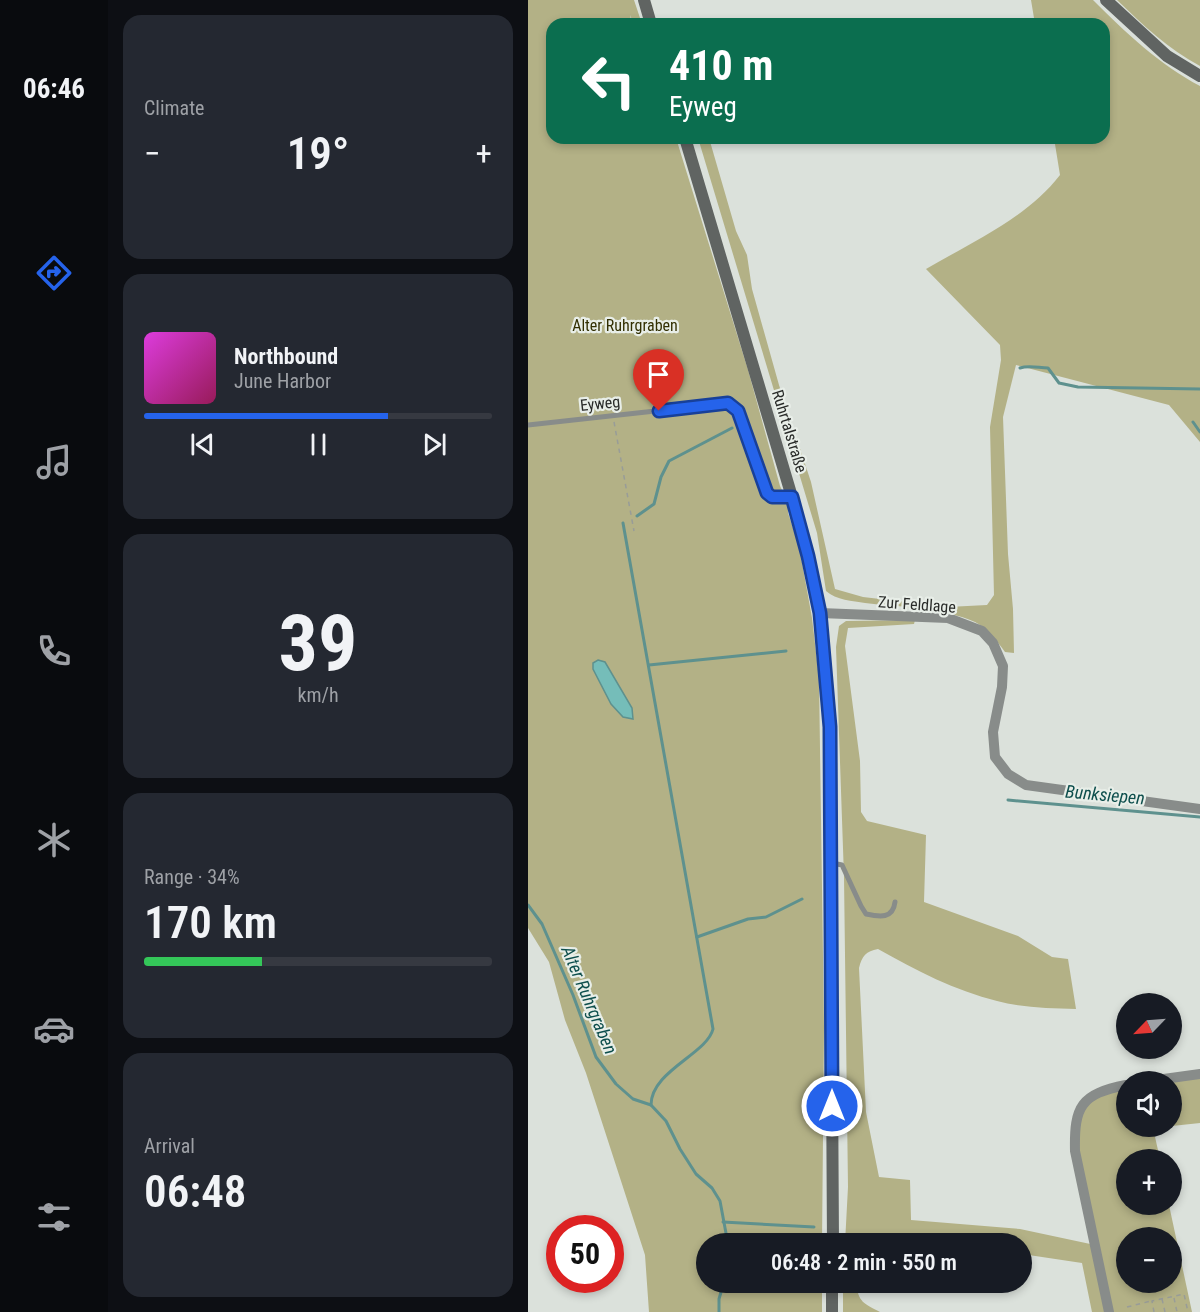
<!DOCTYPE html>
<html lang="en">
<head>
<meta charset="utf-8">
<style>
  body { margin:0; font-family:"Roboto Condensed",sans-serif; background:#242831; color:#f1f3f6; height:100vh; display:flex; flex-direction:column; font-size:22px; white-space:nowrap }
  * { box-sizing:border-box; margin:0 }
  p { font-size:20px; color:#9ea1a6 }
  .icon { flex:none; width:33px; height:33px; fill:none; stroke:currentColor; stroke-width:2; stroke-linecap:round; stroke-linejoin:round }
  .map { position:relative; flex:1; overflow:hidden }
  .details { display:flex; flex-direction:column; gap:15px; padding:15px; background:#0d0f14; width:420px }
  .details>* { flex:none }
  .guide { position:absolute; left:18px; top:18px; width:564px; height:126px; border-radius:18px; box-shadow:0 3px 9px #0003; background:#0b6e4f; color:#fff; overflow:hidden }
  .needle { width:39px; rotate:245deg }
  .controls { position:absolute; left:588px; top:993px; display:grid; gap:12px }
  .controls a { display:grid; place-items:center; width:66px; height:66px; border-radius:50%; background:#171b24; box-shadow:0 3px 9px #0003; font-size:30px }
  .speed { position:absolute; left:18px; top:1215px; display:flex; gap:12px; font-size:30px; font-weight:700; text-align:center }
  .speed>* { display:grid; place-content:center; width:78px; height:78px; border-radius:50%; background:#171b24; box-shadow:0 3px 9px #0003; line-height:1 }
  .speed .limit { border:9px solid #d22; background:#fff; color:#111 }
  .pin { position:absolute; display:grid; place-items:center; width:51px; height:51px; color:#fff; margin:-62px -26px; border-radius:50% 50% 50% 0; rotate:-45deg; box-shadow:0 0 6px #0007 }
  .pin .icon { rotate:45deg }
  .me { position:absolute; width:66px; margin:-33px; rotate:0deg; stroke-linejoin:round; filter:drop-shadow(0 0 4px #0008) }
  .turn { display:flex; align-items:center; gap:21px; height:126px; padding:0 24px; font-size:27px }
  .turn .icon { width:78px; height:78px; stroke-width:2.5 }
  .turn b { display:block; font-size:42px; line-height:51px }
  .big { font-size:45px; font-weight:600; line-height:1.1 }
  .details .tile { flex:1; display:flex; flex-direction:column; justify-content:center; gap:9px; min-width:0; padding:0 21px; border-radius:18px; background:#242831 }
  .details .dial { align-items:center; gap:0 }
  .dial b { font-size:78px; line-height:1 }
  .song { display:flex; align-items:center; gap:18px }
  .cover { width:72px; height:72px; border-radius:9px; background:linear-gradient(135deg,hsl(300 70% 55%),hsl(330 70% 35%)) }
  .played { height:6px; border-radius:3px; background:linear-gradient(90deg,#2563eb 70%,#363941 70%) }
  .keys { display:flex; justify-content:space-around; direction:ltr }
  .heat { display:flex; justify-content:space-between; align-items:center; font-size:33px; direction:ltr }
  .charge { height:9px; border-radius:4px; background:linear-gradient(90deg,#34c759 34%,#363941 0) }
  .trip { position:absolute; left:168px; top:1233px; width:336px; height:60px; border-radius:30px; background:#171b24; box-shadow:0 3px 9px #0003; font-weight:600; line-height:60px; text-align:center }
  main { display:flex; flex:1; min-height:0 }
  .menu { display:flex; flex-direction:column; width:108px; justify-content:space-around; align-items:center; background:#090b0e; color:#9ea1a6 }
  .menu .icon { width:42px; height:42px }
  .menu .current { color:#2563eb }
  .menu b { font-size:27px; color:#f1f3f6 }
  .map>svg:first-child { display:block }
  .green { fill:#b3b186; fill-rule:evenodd }
  .water { fill:#75bdb9; stroke:#5e918e; stroke-width:1.5 }
  .lines { fill:none; stroke-linecap:round; stroke-linejoin:round }
  .stream { stroke:#5e918e; stroke-width:3 }
  .path { stroke:#989c98; stroke-width:1.5; stroke-dasharray:4.5 4.5; stroke-linecap:butt }
  .service { stroke:#888c8a; stroke-width:5 }
  .minor { stroke:#888c8a; stroke-width:10 }
  .secondary { stroke:#606462; stroke-width:12 }
  .route-casing { stroke:#184099; stroke-width:15 }
  .route { stroke:#2563eb; stroke-width:10 }
  .labels { text-anchor:middle; stroke-width:4.5; stroke-linejoin:round; paint-order:stroke }
  .park-label { font-size:16px; fill:#322f02; stroke:#e8eee8 }
  .street-label { font-size:16px; fill:#292b29; stroke:#e8eee8 }
  .water-label { font-size:18px; font-style:italic; fill:#0d4e4c; stroke:#e8eee8 }
</style>
</head>
<body>
<main>
<nav class="menu">
<b>06:46</b>
<svg class="icon current" aria-label="directions" viewBox="0 0 24 24"><path d="M12 3l9 9-9 9-9-9zM9 14v-3h6M13 9l2 2-2 2"/></svg>
<svg class="icon" aria-label="music" viewBox="0 0 24 24"><path d="M9 18V5l10-2v13"/><circle cx="6" cy="18" r="3"/><circle cx="16" cy="16" r="3"/></svg>
<svg class="icon" aria-label="phone" viewBox="0 0 24 24"><path d="M5 4h4l2 5-3 2q2 4 5 5l2-3 5 2v4C11 20 4 13 5 4z"/></svg>
<svg class="icon" aria-label="climate" viewBox="0 0 24 24"><path d="M12 3v18M4 7l16 10M4 17L20 7"/></svg>
<svg class="icon" aria-label="car" viewBox="0 0 24 24"><path d="M5 17H2v-5l4-1 3-4h7l3 4 3 1v5h-3M9 17h6M6 11h13"/><circle cx="7" cy="17" r="2"/><circle cx="17" cy="17" r="2"/></svg>
<svg class="icon" aria-label="filters" viewBox="0 0 24 24"><path d="M4 7h16M4 17h16"/><circle cx="9" cy="7" r="2"/><circle cx="15" cy="17" r="2"/></svg>
</nav>
<section class="details">
<div class="tile"><p>Climate</p>
<div class="heat"><a>−</a><b class="big">19°</b><a>+</a></div>
</div>
<div class="tile">
<div class="song"><i class="cover"></i><div><b>Northbound</b><p>June Harbor</p></div></div>
<div class="played"></div>
<div class="keys"><svg class="icon" aria-label="previous" viewBox="0 0 24 24"><path d="M18 5L8 12l10 7zM5 5v14"/></svg><svg class="icon" aria-label="pause" viewBox="0 0 24 24"><path d="M8 5v14M16 5v14"/></svg><svg class="icon" aria-label="next" viewBox="0 0 24 24"><path d="M6 5l10 7-10 7zM19 5v14"/></svg></div>
</div>
<div class="tile dial"><b>39</b><p>km/h</p></div>
<div class="tile"><p>Range · 34%</p><b class="big">170 km</b><div class="charge"></div></div>
<div class="tile"><p>Arrival</p><b class="big">06:48</b></div>
</section>
<div class="map">
<svg width="672" height="1312" viewBox="0 0 672 1312">
  <rect width="100%" height="100%" fill="#dbe1db"/>
  <g class="green">
    <polygon points="0,0 106,0 114,24 106,24 102,15 104,24 24,24 24,138 148,138 220,370 252,486 260,502 260,513 271,546 284,618 291,678 296,1027 294,1243 178,1244 178,1282 294,1283 294,1312 121,1312 117,1255 58,1073 37,1020 21,962 0,928"/>
    <path d="M503,0H565C597,32 632,65 672,86V442L641,405L488,365L475,417L480,554L485,609L486,653L477,652C469,641 460,629 447,622C416,608 372,607 337,603C325,601 308,600 298,591L289,533L170,138H181L208,231L219,255L224,289L251,385L283,482L307,589L335,597L420,607L459,605L466,595L462,427L473,360L472,345L398,269C444,242 499,218 532,175L526,138H576V24H507Z"/>
    <path d="M589,0H672V66C640,49 615,25 589,0Z"/>
    <path d="M387,620L386,624L320,628L317,646L332,761L333,812L339,821L398,835L396,902L490,936L524,957L540,959L548,1009C521,1008 495,1008 469,1001C428,991 387,970 350,949C338,951 334,956 331,968L338,1112L351,1177L382,1180L383,1220L492,1229L567,1245L547,1151L554,1104L598,1085V1126L639,1127L625,1128L632,1159L598,1160V1204L641,1205L664,1312H564L554,1263L494,1254V1244L392,1243L327,1240L326,1243H317L320,1187L316,877L308,647L311,626L318,621ZM598,1238H644V1282H598Z"/>
    <polygon points="672,1074 672,1123 644,1126 644,1082"/>
    <path d="M315,1283H329C329,1302 337,1304 352,1312H315Z"/>
  </g>
  <polygon class="water" points="70,660 77,662 104,708 105,719 95,717 83,704 65,669 65,663"/>
  <g class="lines">
    <g class="stream">
      <path d="M492,368C501,365 511,368 520,368L531,383L550,387L672,389"/>
      <polyline points="665,422 672,432"/>
      <polyline points="109,516 126,504 133,477 141,461 204,428"/>
      <path d="M95,523L185,1029C179,1054 123,1071 123,1105"/>
      <polyline points="121,665 258,651"/>
      <polyline points="480,800 672,817"/>
      <polyline points="0,905 14,924 45,995 68,1057 88,1084 105,1099 123,1105 138,1121 152,1149 168,1174 184,1188 192,1201 200,1244"/>
      <polyline points="169,937 220,919 238,917 274,899"/>
      <polyline points="195,1222 286,1227"/>
      <polyline points="191,1312 191,1299 196,1282"/>
    </g>
    <g class="path">
      <polyline points="86,422 106,531"/>
      <polyline points="646,1298 649,1312"/>
      <polyline points="634,1299 637,1312"/>
      <polyline points="599,1307 623,1301"/>
      <polyline points="626,1312 624,1301 656,1294 660,1312"/>
    </g>
    <g class="service">
      <polyline points="0,425 200,403 211,411 239,493 244,497 263,497"/>
      <path d="M304,863L314,865L333,906L338,914C352,917 365,919 367,902"/>
    </g>
    <g class="minor">
      <polyline points="292,613 420,618 454,631 465,643 475,666 474,687 465,732 467,757 480,774 498,785 672,809"/>
      <polyline points="614,1082 672,1074"/>
      <path d="M581,1312L547,1151C546,1106 553,1094 598,1085"/>
    </g>
    <g class="secondary">
      <polyline points="116,0 123,24"/>
      <polyline points="578,0 639,56 672,76"/>
      <polyline points="157,138 264,497 280,556 292,613 302,727 305,1244"/>
      <polyline points="304,1312 304,1282"/>
    </g>
  </g>
  <g class="lines">
    <defs>
      <polyline id="route" points="131,411 200,403 210,411 239,493 244,497 264,497 280,556 292,613 302,727 304,1106"/>
    </defs>
    <use href="#route" class="route-casing"/>
    <use href="#route" class="route"/>
  </g>
  <g class="labels">
    <g class="park-label">
      <text x="97" y="331">Alter Ruhrgraben</text>
    </g>
    <g class="street-label">
      <text transform="translate(72 403) rotate(-6)" y="6">Eyweg</text>
      <text transform="translate(262 431) rotate(73)" y="6">Ruhrtalstraße</text>
      <text transform="translate(389 604) rotate(4)" y="6">Zur Feldlage</text>
    </g>
    <g class="water-label">
      <text transform="translate(577 795) rotate(5)" y="6">Bunksiepen</text>
      <text transform="translate(61 1000) rotate(67)" y="6">Alter Ruhrgraben</text>
    </g>
  </g>
</svg>
<div class="controls">
<a><svg class="needle" viewBox="-14 -14 28 28"><path d="M0-13l5 13h-10z" fill="#e53935"/><path d="M0 13l5-13h-10z" fill="#9ea1a6"/></svg></a>
<a><svg class="icon" aria-label="sound" viewBox="0 0 24 24"><path d="M4 9h4l5-4v14l-5-4H4zM17 9q2 3 0 6"/></svg></a>
<a>+</a>
<a>−</a>
</div>
<div class="speed"><div class="limit">50</div></div>
<div class="pin" style="left:131px;top:411px;background:#d93025"><svg class="icon" aria-label="arrive" viewBox="0 0 24 24"><path d="M6 21V4h12l-3 4 3 4H6"/></svg></div>
<svg class="me" style="left:304px;top:1106px" viewBox="-20 -20 40 40"><circle r="17" fill="#2563eb" stroke="#fff" stroke-width="3"/><path d="M0-11L8 9 0 5-8 9z" fill="#fff"/></svg>
<div class="trip">06:48 · 2 min · 550 m</div>
<div class="guide">
<div class="turn"><svg class="icon" aria-label="left" viewBox="0 0 24 24"><path d="M17 20v-9H6M10 6l-5 5 5 5"/></svg><div><b>410 m</b>Eyweg</div></div>
</div>
</div>
</main>
</body>
</html>
